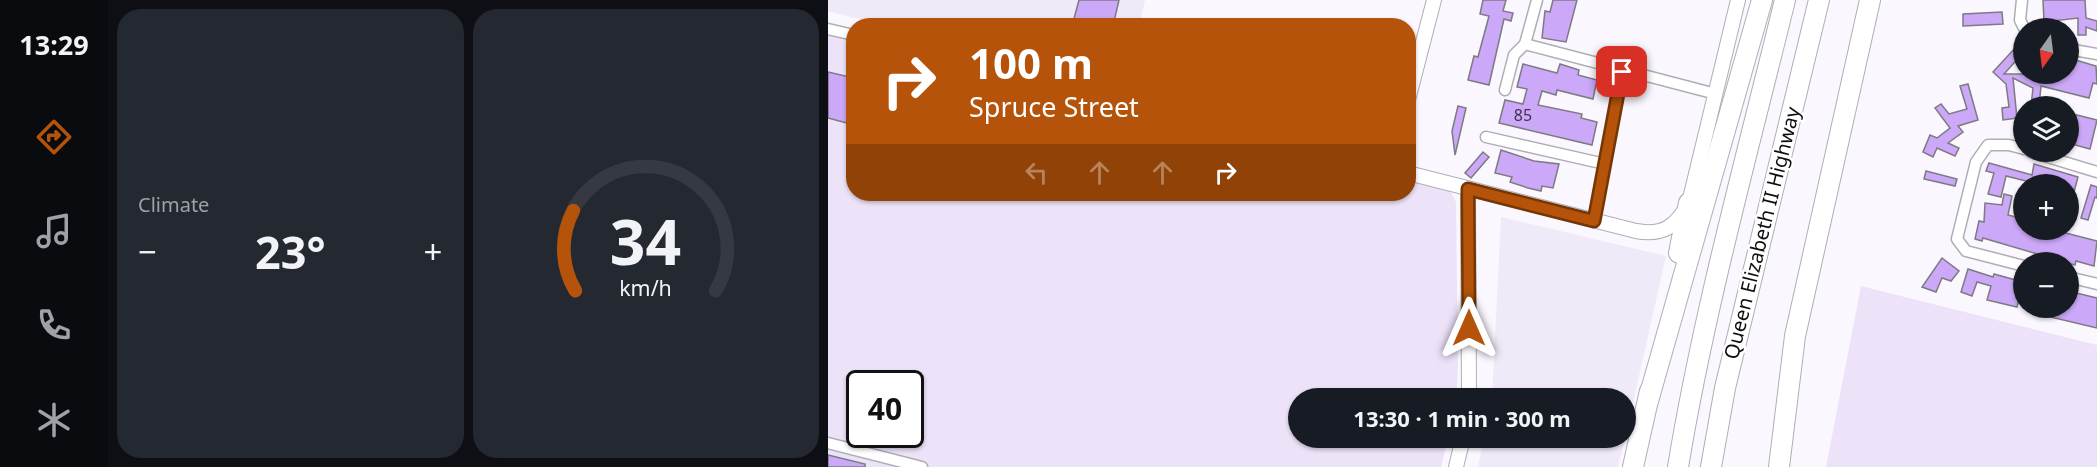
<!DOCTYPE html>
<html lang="en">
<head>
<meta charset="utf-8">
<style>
  body { margin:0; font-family:"Noto Sans",sans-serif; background:#242831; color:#f1f3f6; height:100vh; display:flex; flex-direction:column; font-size:22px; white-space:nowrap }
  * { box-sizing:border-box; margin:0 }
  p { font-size:20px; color:#9ea1a6 }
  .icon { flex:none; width:33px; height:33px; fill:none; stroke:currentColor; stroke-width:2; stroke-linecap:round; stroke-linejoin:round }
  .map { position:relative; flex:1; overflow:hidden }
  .details { display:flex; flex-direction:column; gap:9px; padding:9px; background:#0d0f14; width:720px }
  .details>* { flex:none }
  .guide { position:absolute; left:18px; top:18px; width:570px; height:183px; border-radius:24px; box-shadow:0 2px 4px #0004; background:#b45309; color:#fff; overflow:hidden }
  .needle { width:39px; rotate:194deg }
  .tools { position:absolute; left:1185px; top:18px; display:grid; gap:12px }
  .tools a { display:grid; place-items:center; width:66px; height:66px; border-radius:50%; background:#171b24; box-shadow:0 2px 4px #0004; font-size:30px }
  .speed { position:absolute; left:18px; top:370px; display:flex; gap:12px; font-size:30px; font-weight:700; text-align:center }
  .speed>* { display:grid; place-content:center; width:78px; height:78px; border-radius:50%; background:#171b24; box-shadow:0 2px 4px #0004; line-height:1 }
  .speed .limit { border:3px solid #111; border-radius:9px; background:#fff; color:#111 }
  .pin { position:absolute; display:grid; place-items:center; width:51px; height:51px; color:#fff; margin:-26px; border-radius:12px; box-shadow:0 3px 9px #0006 }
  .me { position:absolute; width:66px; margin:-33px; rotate:0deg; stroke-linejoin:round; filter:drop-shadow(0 0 4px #0008) }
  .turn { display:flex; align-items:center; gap:21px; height:126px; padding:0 24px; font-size:27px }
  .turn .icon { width:78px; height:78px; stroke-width:2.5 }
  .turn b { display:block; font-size:42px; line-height:51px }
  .lanes { display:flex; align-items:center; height:57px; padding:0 24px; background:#0003; justify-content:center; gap:30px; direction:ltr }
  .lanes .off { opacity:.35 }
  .big { font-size:45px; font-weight:700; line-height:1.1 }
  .details .widget { flex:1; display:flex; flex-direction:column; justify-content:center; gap:9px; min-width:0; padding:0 21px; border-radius:24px; background:#242831 }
  .details .dial { align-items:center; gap:0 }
  .dial svg { height:156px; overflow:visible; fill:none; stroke:#363941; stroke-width:7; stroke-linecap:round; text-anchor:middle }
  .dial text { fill:#f1f3f6; stroke:none }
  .heat { display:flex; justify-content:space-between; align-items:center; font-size:33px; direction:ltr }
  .details .tiles { flex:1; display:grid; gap:9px; grid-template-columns:repeat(2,1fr) }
  .trip { position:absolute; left:460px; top:388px; width:348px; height:60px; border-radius:30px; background:#171b24; box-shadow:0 2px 4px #0004; font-weight:700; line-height:60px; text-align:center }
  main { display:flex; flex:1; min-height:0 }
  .tabs { display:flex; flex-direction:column; width:108px; justify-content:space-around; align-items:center; background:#090b0e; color:#9ea1a6 }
  .tabs .icon { width:42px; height:42px }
  .tabs .active { color:#b45309 }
  .tabs b { font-size:27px; color:#f1f3f6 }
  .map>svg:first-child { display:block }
  .built { fill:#efe9f8 }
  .green { fill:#ece3f9; fill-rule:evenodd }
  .building { fill:#cca8f8; stroke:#7d7a82; stroke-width:1.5 }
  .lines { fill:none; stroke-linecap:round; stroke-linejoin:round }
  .minor-casing { stroke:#b0adb5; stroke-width:13 }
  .tertiary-casing { stroke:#b0adb5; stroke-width:16 }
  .motorway-casing { stroke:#b0adb5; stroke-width:22 }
  .minor { stroke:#fff; stroke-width:10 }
  .tertiary { stroke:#fff; stroke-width:14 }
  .motorway { stroke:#fff; stroke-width:20 }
  .route-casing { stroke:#753606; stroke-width:15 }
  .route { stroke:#b45309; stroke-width:10 }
  .labels { text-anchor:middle; stroke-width:5; stroke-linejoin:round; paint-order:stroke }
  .number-label { font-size:16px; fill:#3e344a }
  .street-label { font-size:20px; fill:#0e0d10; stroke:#fff }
</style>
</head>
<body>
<main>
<nav class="tabs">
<b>13:29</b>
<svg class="icon active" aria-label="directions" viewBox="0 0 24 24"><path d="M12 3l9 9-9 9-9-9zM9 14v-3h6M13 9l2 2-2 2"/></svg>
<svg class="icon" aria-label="music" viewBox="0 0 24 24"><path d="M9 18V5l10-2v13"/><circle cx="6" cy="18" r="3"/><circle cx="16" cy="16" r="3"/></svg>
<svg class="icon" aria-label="phone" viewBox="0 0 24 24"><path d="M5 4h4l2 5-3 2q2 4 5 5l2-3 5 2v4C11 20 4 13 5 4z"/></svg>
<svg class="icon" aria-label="climate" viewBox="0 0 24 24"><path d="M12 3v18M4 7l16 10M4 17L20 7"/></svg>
</nav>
<section class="details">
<div class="tiles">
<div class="widget"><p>Climate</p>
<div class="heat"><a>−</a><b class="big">23°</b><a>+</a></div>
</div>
<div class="widget dial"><svg viewBox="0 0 100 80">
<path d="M14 69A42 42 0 1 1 86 69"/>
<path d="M14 69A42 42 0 0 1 13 28" stroke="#b45309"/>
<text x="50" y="56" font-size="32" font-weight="700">34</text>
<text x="50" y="72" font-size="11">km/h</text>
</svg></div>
</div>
</section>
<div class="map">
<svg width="1269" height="467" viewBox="0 0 1269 467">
  <rect width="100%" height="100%" fill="#faf7fe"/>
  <g class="built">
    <polygon points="0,0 317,0 311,26 59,26 0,11"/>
    <polygon points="673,217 838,256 798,434 798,399 664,399"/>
    <polygon points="656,438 797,438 790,467 650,467"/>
  </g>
  <g class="green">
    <path d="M0,35L25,41L26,194H580L581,177L620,187L628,202L630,369L628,399H471V438H620L613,467H0ZM32,384H82V435H32Z"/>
    <polygon points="1033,286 1269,345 1269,467 998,467"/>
  </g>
  <g class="building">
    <polygon points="251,0 291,0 285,26 244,26"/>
    <polygon points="655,0 678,0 675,11 685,13 683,21 676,19 661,85 640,80 646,56 650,57 661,16 652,14"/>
    <polygon points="725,0 749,0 738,42 714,38 717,11 722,12"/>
    <polygon points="1215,0 1257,0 1258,18 1269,21 1269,31 1258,27 1258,35 1250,35 1250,18 1216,22"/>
    <polygon points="1174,12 1175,24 1135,26 1135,14"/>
    <polygon points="1188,47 1195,53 1176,74 1204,74 1217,80 1219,74 1240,74 1244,59 1268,66 1269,84 1265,83 1261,98 1213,86 1211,106 1203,106 1205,88 1185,78 1189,118 1175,120 1174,108 1181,107 1178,84 1165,72"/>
    <polygon points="695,64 729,73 732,64 751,70 750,75 769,80 765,99 729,90 728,95 714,91 710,105 754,114 753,118 769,122 764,145 671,123 677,100 695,104 699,89 689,87"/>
    <polygon points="0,72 26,78 26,125 0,118"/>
    <polygon points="1140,84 1150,120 1130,126 1135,132 1120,143 1131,148 1127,156 1109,148 1105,157 1095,152 1102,135 1109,138 1122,128 1107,108 1113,104 1121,114 1139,109 1132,86"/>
    <polygon points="630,106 638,108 627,155 624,131"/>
    <polygon points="1245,114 1269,120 1262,149 1240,143"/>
    <polygon points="673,150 706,161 731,164 725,188 714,186 713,191 700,188 682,182 684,177 667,173"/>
    <polygon points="655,152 661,157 643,178 637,173"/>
    <polygon points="1161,163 1204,175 1206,164 1250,177 1243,203 1240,202 1240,184 1201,184 1202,182 1178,176 1173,197 1160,194 1166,173 1158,171"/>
    <polygon points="1098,171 1129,179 1127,186 1096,179"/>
    <polygon points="1263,185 1269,187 1269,198 1267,197 1260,220 1253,218"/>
    <polygon points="1176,194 1184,196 1180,215 1196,219 1196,230 1226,230 1269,241 1266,266 1248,261 1247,265 1155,238 1154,241 1147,239 1151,221 1156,222 1157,203 1174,205"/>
    <polygon points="1114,258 1131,271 1123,281 1114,278 1108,292 1094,287"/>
    <polygon points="1140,269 1165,277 1166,274 1195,282 1189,307 1159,300 1163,286 1149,282 1144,296 1133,292"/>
    <polygon points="1240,291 1269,298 1269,328 1214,315 1216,308 1240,308"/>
    <polygon points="0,455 37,464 37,467 0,467"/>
  </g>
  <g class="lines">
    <defs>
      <g id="minor">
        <polyline points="1194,0 1192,20 1196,28"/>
        <polyline points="0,29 26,35"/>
        <polyline points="697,44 888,94"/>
        <polyline points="1240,49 1269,54"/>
        <polyline points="677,90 686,55 697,44 709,0"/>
        <polyline points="658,137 777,164"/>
        <polyline points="1196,149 1181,145 1160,145 1148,162 1129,239 1138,251 1196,266"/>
        <polyline points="1203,152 1269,172"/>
        <polyline points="766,221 794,72"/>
        <polyline points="1240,277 1269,284"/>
        <polyline points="0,443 94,467"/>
      </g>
      <g id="tertiary">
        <polyline points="580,100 606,0"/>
        <path d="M580,173L808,231C836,236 848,226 861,203L910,0"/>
        <polyline points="640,189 641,399"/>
        <polyline points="628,467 635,438"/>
      </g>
      <g id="motorway">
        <polyline points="851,253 861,203"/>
        <polyline points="820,401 934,0"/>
        <polyline points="805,467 822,391"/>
        <path d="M850,467C876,310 919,155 957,0"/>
        <polyline points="883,467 897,388 991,0"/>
        <polyline points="951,467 967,336 1042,0"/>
      </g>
    </defs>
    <use href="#minor" class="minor-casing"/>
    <use href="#tertiary" class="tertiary-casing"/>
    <use href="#motorway" class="motorway-casing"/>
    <use href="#minor" class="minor"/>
    <use href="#tertiary" class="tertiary"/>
    <use href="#motorway" class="motorway"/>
  </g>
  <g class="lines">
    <defs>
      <polyline id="route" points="641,328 640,189 766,221 794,72"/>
    </defs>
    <use href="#route" class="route-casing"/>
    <use href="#route" class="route"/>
  </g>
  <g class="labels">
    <g class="number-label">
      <text x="695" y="121">85</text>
    </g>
    <g class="street-label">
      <text transform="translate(934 233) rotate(-76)" y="7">Queen Elizabeth II Highway</text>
    </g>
  </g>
</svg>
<div class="tools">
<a><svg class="needle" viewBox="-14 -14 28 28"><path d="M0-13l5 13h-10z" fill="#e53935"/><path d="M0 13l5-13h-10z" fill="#9ea1a6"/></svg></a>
<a><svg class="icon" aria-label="layers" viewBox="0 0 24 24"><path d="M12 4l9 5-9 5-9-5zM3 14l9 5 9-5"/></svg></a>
<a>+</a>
<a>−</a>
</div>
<div class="speed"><div class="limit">40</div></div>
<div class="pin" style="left:794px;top:72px;background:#d93025"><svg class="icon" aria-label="arrive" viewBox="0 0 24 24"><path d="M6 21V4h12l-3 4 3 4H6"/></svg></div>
<svg class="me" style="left:641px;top:328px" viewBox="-20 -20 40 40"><path d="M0-17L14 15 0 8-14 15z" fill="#b45309" stroke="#fff" stroke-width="4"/></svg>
<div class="trip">13:30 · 1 min · 300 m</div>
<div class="guide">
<div class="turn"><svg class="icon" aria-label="right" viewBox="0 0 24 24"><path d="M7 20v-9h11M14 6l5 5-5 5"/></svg><div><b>100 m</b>Spruce Street</div></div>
<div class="lanes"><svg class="icon off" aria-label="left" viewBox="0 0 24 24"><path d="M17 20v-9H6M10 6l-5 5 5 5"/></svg><svg class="icon off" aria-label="ahead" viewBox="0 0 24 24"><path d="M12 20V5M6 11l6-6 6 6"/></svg><svg class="icon off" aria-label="ahead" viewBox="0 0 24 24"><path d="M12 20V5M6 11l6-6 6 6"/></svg><svg class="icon" aria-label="right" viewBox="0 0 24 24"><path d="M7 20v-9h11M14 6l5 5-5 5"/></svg></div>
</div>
</div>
</main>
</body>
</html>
